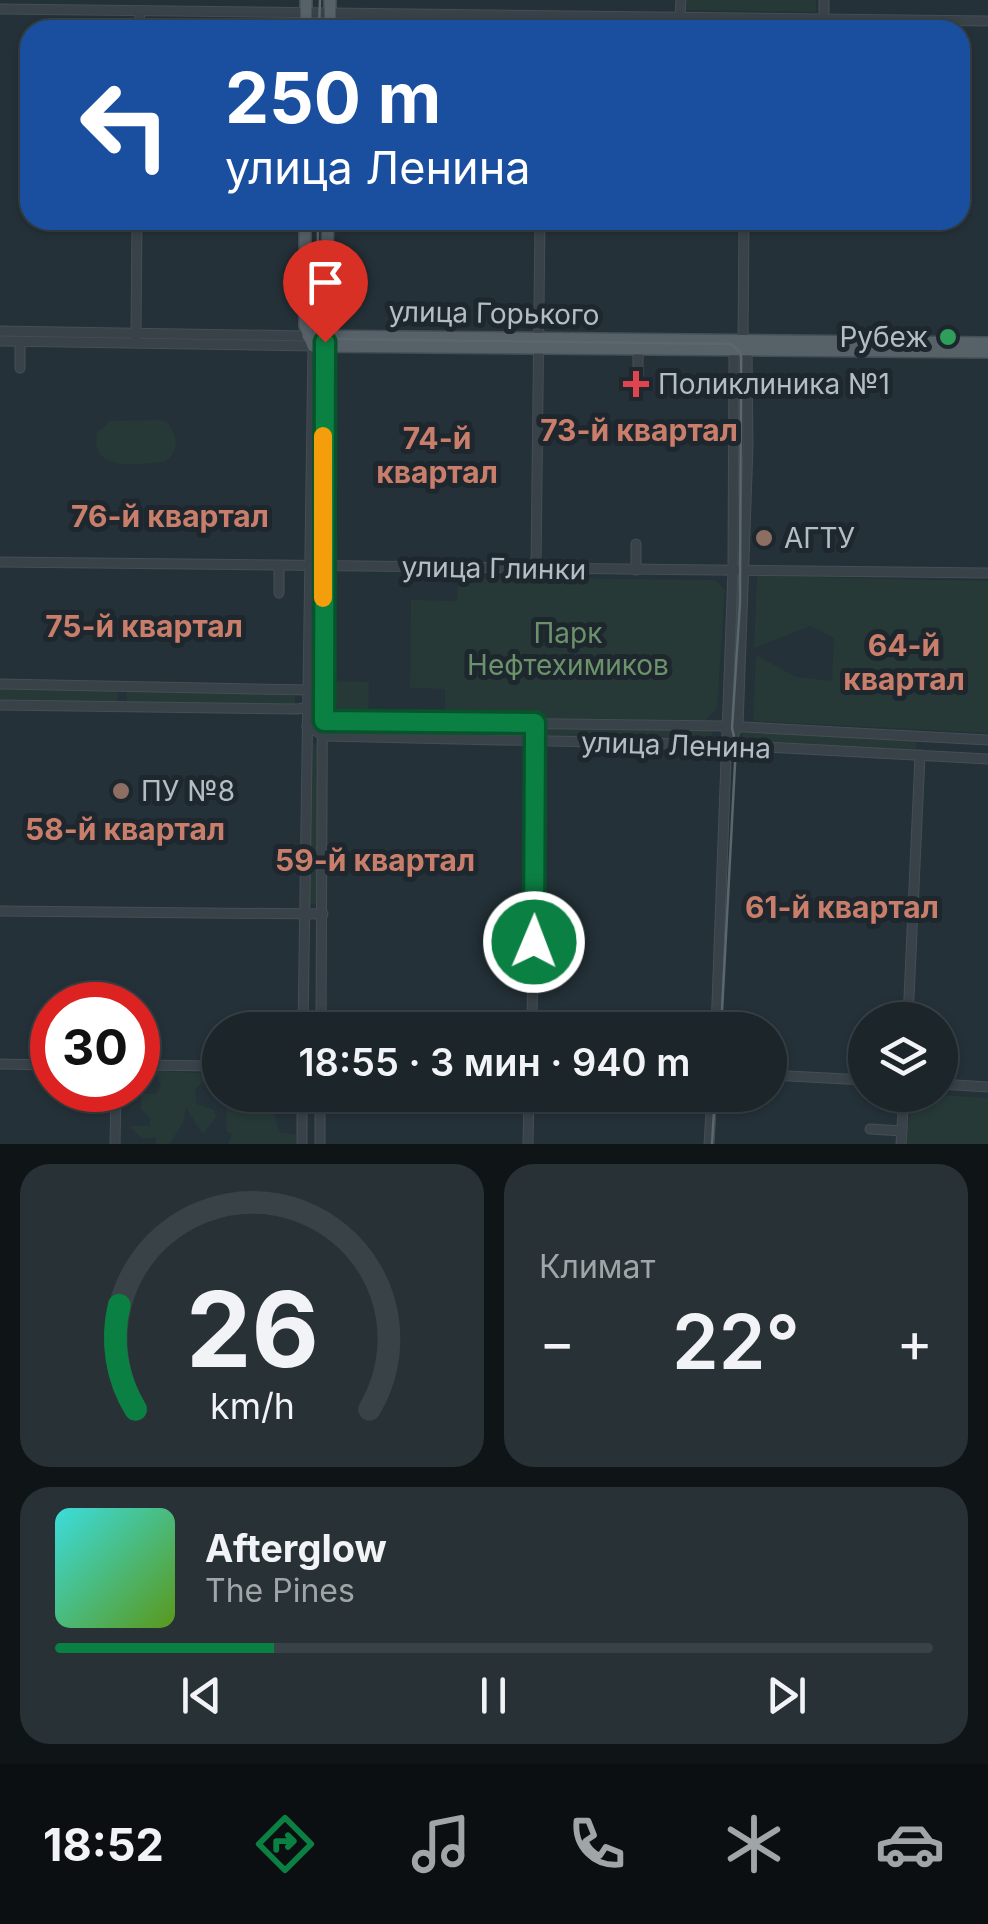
<!DOCTYPE html>
<html lang="ru">
<head>
<meta charset="utf-8">
<style>
  body { margin:0; font-family:Inter,sans-serif; background:#283136; color:#f1f3f6; height:100vh; display:flex; flex-direction:column; font-size:38px; white-space:nowrap }
  * { box-sizing:border-box; margin:0 }
  p { font-size:32px; color:#a0a5a8 }
  .icon { flex:none; width:55px; height:55px; fill:none; stroke:currentColor; stroke-width:2; stroke-linecap:round; stroke-linejoin:round }
  .map { position:relative; height:1144px; overflow:hidden }
  .drawer { display:flex; flex-direction:column; gap:20px; padding:20px; background:#0f1417; flex:1 }
  .drawer>* { flex:none }
  .guide { position:absolute; left:20px; top:20px; width:950px; height:210px; border-radius:30px; box-shadow:0 2px 8px #0004,0 0 0 2px #394247; background:#1a4fa0; color:#fff; overflow:hidden }
  .controls { position:absolute; left:848px; top:1002px; display:grid; gap:20px }
  .controls a { display:grid; place-items:center; width:110px; height:110px; border-radius:50%; background:#1b252a; box-shadow:0 2px 8px #0004,0 0 0 2px #394247; font-size:50px }
  .speed { position:absolute; left:30px; top:982px; display:flex; gap:20px; font-size:50px; font-weight:700; text-align:center }
  .speed>* { display:grid; place-content:center; width:130px; height:130px; border-radius:50%; background:#1b252a; box-shadow:0 2px 8px #0004,0 0 0 2px #394247; line-height:1 }
  .speed .limit { border:15px solid #d22; background:#fff; color:#111 }
  .pin { position:absolute; display:grid; place-items:center; width:85px; height:85px; color:#fff; margin:-102px -42px; border-radius:50% 50% 50% 0; rotate:-45deg; box-shadow:0 0 10px #0007 }
  .pin .icon { rotate:45deg }
  .me { position:absolute; width:110px; margin:-55px; rotate:1deg; stroke-linejoin:round; filter:drop-shadow(0 0 8px #0008) }
  .turn { display:flex; align-items:center; gap:35px; height:210px; padding:0 40px; font-size:45px }
  .turn .icon { width:130px; height:130px; stroke-width:2.5 }
  .turn b { display:block; font-size:70px; line-height:85px }
  .big { font-size:75px; font-weight:600; line-height:1.1 }
  .drawer .widget { flex:1; display:flex; flex-direction:column; justify-content:center; gap:15px; min-width:0; padding:0 35px; border-radius:30px; background:#283136 }
  .drawer .dial { align-items:center; gap:0 }
  .dial svg { height:260px; overflow:visible; fill:none; stroke:#394247; stroke-width:7; stroke-linecap:round; text-anchor:middle }
  .dial text { fill:#f1f3f6; stroke:none }
  .song { display:flex; align-items:center; gap:30px }
  .cover { width:120px; height:120px; border-radius:15px; background:linear-gradient(135deg,hsl(180 70% 55%),hsl(90 70% 35%)) }
  .played { height:10px; border-radius:5px; background:linear-gradient(90deg,#0b8043 25%,#394247 25%) }
  .keys { display:flex; justify-content:space-around; direction:ltr }
  .heat { display:flex; justify-content:space-between; align-items:center; font-size:55px; direction:ltr }
  .drawer .tiles { flex:1; display:grid; gap:20px; grid-template-columns:1fr 1fr }
  .widget:last-child { grid-column:span 2 }
  .trip { position:absolute; left:202px; top:1012px; width:585px; height:100px; border-radius:50px; background:#1b252a; box-shadow:0 2px 8px #0004,0 0 0 2px #394247; font-weight:600; line-height:100px; text-align:center }
  .menu { display:flex; height:160px; justify-content:space-around; align-items:center; background:#0b0f11; color:#a0a5a8 }
  .menu .icon { width:70px; height:70px }
  .menu .on { color:#0b8043 }
  .menu b { font-size:45px; color:#f1f3f6 }
  .map>svg:first-child { display:block }
  .green { fill:#263937 }
  .lines { fill:none; stroke-linecap:round; stroke-linejoin:round }
  .minor-casing { stroke:#444e54; stroke-width:11 }
  .major-casing { stroke:#444e54; stroke-width:14 }
  .minor { stroke:#384248; stroke-width:9 }
  .major { stroke:#566268; stroke-width:11 }
  .tram { stroke:#5a676f; stroke-width:2.5 }
  .route-casing { stroke:#07532c; stroke-width:25 }
  .route { stroke:#0b8043; stroke-width:18 }
  .slow { stroke:#f59e0b; stroke-width:18 }
  .leisure-dot { fill:#2e9e5b; stroke:#1d272d; stroke-width:4 }
  .health-dot { fill:#e0444e; stroke:#1d272d; stroke-width:4 }
  .education-dot { fill:#8d6e63; stroke:#1d272d; stroke-width:4 }
  .labels { text-anchor:middle; stroke-width:10; stroke-linejoin:round; paint-order:stroke }
  .street-label { font-size:28px; fill:#b3bdc4; stroke:#1d272d }
  .poi-label { font-size:28px; fill:#b3bdc4; stroke:#1d272d; text-anchor:start }
  .park-label { font-size:28px; fill:#6c926c; stroke:#1d272d }
  .neighbourhood-label { font-size:30px; font-weight:bold; fill:#c87e6a; stroke:#1d272d }
</style>
</head>
<body>
<div class="map">
<svg width="988" height="1144" viewBox="0 0 988 1144">
  <rect width="100%" height="100%" fill="#243138"/>
  <g class="green">
    <polygon points="687,0 816,0 816,12 687,10"/>
    <path d="M158,420L167,422C178,436 180,450 165,462C140,463 89,474 97,433L110,421Z"/>
    <polygon points="757,576 988,581 988,733 753,721 756,655 796,677 832,681 834,638 811,626 754,648"/>
    <polygon points="458,577 715,580 725,590 717,708 706,720 445,717 445,689 410,688 411,600 457,601"/>
    <polygon points="335,681 369,682 368,717 335,716"/>
    <polygon points="0,688 117,689 117,702 0,701"/>
    <polygon points="127,689 295,692 295,706 127,702"/>
    <polygon points="392,725 526,728 526,737 392,734"/>
    <polygon points="543,727 712,729 711,742 543,737"/>
    <polygon points="742,730 916,740 916,752 742,743"/>
    <polygon points="309,744 322,745 320,904 308,904"/>
    <polygon points="138,1070 220,1074 220,1084 202,1082 195,1090 197,1104 214,1110 216,1117 203,1134 186,1108 183,1123 169,1144 156,1144 156,1137 143,1139 129,1126 150,1126 150,1118 141,1109 141,1093 155,1094 161,1088 158,1076 138,1076"/>
    <polygon points="227,1095 266,1095 265,1107 275,1116 279,1132 297,1135 296,1144 228,1144 232,1134 226,1131"/>
    <polygon points="939,1095 988,1098 988,1144 905,1144 913,1097"/>
  </g>
  <g class="lines">
    <defs>
      <g id="minor">
        <polyline points="0,9 988,21"/>
        <polyline points="680,17 681,0"/>
        <polyline points="824,18 824,0"/>
        <polyline points="139,30 140,11"/>
        <polyline points="0,331 308,336"/>
        <polyline points="136,337 137,220"/>
        <polyline points="0,341 313,346 303,1030"/>
        <polyline points="20,342 20,368"/>
        <polyline points="638,375 638,351"/>
        <polyline points="0,562 988,573"/>
        <polyline points="536,569 540,220"/>
        <polyline points="636,570 636,544"/>
        <polyline points="279,593 279,565"/>
        <polyline points="0,684 312,690"/>
        <polyline points="0,705 297,709 312,707"/>
        <polyline points="307,726 325,736 728,745 988,759"/>
        <polyline points="307,726 323,721 726,726 988,740"/>
        <polyline points="729,744 738,726 748,447 747,350 743,340 744,220"/>
        <polyline points="0,911 323,914"/>
        <polyline points="908,1020 920,755"/>
        <polyline points="321,1030 324,345"/>
        <polyline points="532,1030 535,723"/>
        <polyline points="716,1030 733,570 734,354 738,346"/>
        <polyline points="0,1064 52,1065"/>
        <polyline points="138,1065 220,1066"/>
        <polyline points="770,1075 865,1080"/>
        <polyline points="940,1084 988,1087"/>
        <polyline points="870,1129 902,1131"/>
        <polyline points="115,1144 116,1090"/>
        <polyline points="302,1144 302,1095"/>
        <polyline points="320,1144 320,1095"/>
        <polyline points="528,1144 529,1095"/>
        <polyline points="709,1144 712,1095"/>
        <polyline points="901,1144 904,1095"/>
      </g>
      <g id="major">
        <polyline points="306,30 306,0"/>
        <polyline points="330,30 330,0"/>
        <polyline points="305,220 305,326 313,346 988,352"/>
        <polyline points="308,336 988,343"/>
        <polyline points="325,341 328,220"/>
      </g>
    </defs>
    <use href="#minor" class="minor-casing"/>
    <use href="#major" class="major-casing"/>
    <use href="#minor" class="minor"/>
    <use href="#major" class="major"/>
    <g class="tram">
      <polyline points="319,30 320,0"/>
      <polyline points="318,220 317,332 323,339 731,344 741,353 740,603 732,728 736,745 721,1030"/>
      <polyline points="712,1144 715,1095"/>
    </g>
  </g>
  <g class="lines">
    <defs>
      <polyline id="route" points="325,342 324,721 535,723 534,942"/>
    </defs>
    <use href="#route" class="route-casing"/>
    <use href="#route" class="route"/>
    <polyline class="slow" points="323,436 323,598"/>
  </g>
  <circle class="leisure-dot" cx="948" cy="337" r="10"/>
  <path class="health-dot" d="M631 369h10v10h10v10h-10v10h-10v-10h-10v-10h10z"/>
  <g class="education-dot">
    <circle cx="764" cy="538" r="10"/>
    <circle cx="121" cy="791" r="10"/>
  </g>
  <g class="labels">
    <g class="street-label">
      <text transform="translate(494 313) rotate(1)" y="10">улица Горького</text>
      <text transform="translate(494 568) rotate(1)" y="10">улица Глинки</text>
      <text transform="translate(676 745) rotate(2)" y="10">улица Ленина</text>
    </g>
    <g class="poi-label">
      <text x="928" y="347" text-anchor="end">Рубеж</text>
      <text x="658" y="394">Поликлиника №1</text>
      <text x="784" y="548">АГТУ</text>
      <text x="141" y="801">ПУ №8</text>
    </g>
    <g class="park-label">
      <text x="568" y="643">Парк<tspan x="568" dy="32">Нефтехимиков</tspan></text>
    </g>
    <g class="neighbourhood-label">
      <text x="639" y="441">73-й квартал</text>
      <text x="437" y="449">74-й<tspan x="437" dy="34">квартал</tspan></text>
      <text x="170" y="527">76-й квартал</text>
      <text x="144" y="637">75-й квартал</text>
      <text x="904" y="656">64-й<tspan x="904" dy="34">квартал</tspan></text>
      <text x="125" y="840">58-й квартал</text>
      <text x="375" y="871">59-й квартал</text>
      <text x="842" y="918">61-й квартал</text>
    </g>
  </g>
</svg>
<div class="controls">
<a><svg class="icon" aria-label="layers" viewBox="0 0 24 24"><path d="M12 4l9 5-9 5-9-5zM3 14l9 5 9-5"/></svg></a>
</div>
<div class="speed"><div class="limit">30</div></div>
<div class="pin" style="left:325px;top:342px;background:#d93025"><svg class="icon" aria-label="arrive" viewBox="0 0 24 24"><path d="M6 21V4h12l-3 4 3 4H6"/></svg></div>
<svg class="me" style="left:534px;top:942px" viewBox="-20 -20 40 40"><circle r="17" fill="#0b8043" stroke="#fff" stroke-width="3"/><path d="M0-11L8 9 0 5-8 9z" fill="#fff"/></svg>
<div class="trip">18:55 · 3 мин · 940 m</div>
<div class="guide">
<div class="turn"><svg class="icon" aria-label="left" viewBox="0 0 24 24"><path d="M17 20v-9H6M10 6l-5 5 5 5"/></svg><div><b>250 m</b>улица Ленина</div></div>
</div>
</div>
<section class="drawer">
<div class="tiles">
<div class="widget dial"><svg viewBox="0 0 100 80">
<path d="M14 69A42 42 0 1 1 86 69"/>
<path d="M14 69A42 42 0 0 1 9 37" stroke="#0b8043"/>
<text x="50" y="56" font-size="32" font-weight="700">26</text>
<text x="50" y="72" font-size="11">km/h</text>
</svg></div>
<div class="widget"><p>Климат</p>
<div class="heat"><a>−</a><b class="big">22°</b><a>+</a></div>
</div>
<div class="widget">
<div class="song"><i class="cover"></i><div><b>Afterglow</b><p>The Pines</p></div></div>
<div class="played"></div>
<div class="keys"><svg class="icon" aria-label="previous" viewBox="0 0 24 24"><path d="M18 5L8 12l10 7zM5 5v14"/></svg><svg class="icon" aria-label="pause" viewBox="0 0 24 24"><path d="M8 5v14M16 5v14"/></svg><svg class="icon" aria-label="next" viewBox="0 0 24 24"><path d="M6 5l10 7-10 7zM19 5v14"/></svg></div>
</div>
</div>
</section>
<nav class="menu">
<b>18:52</b>
<svg class="icon on" aria-label="directions" viewBox="0 0 24 24"><path d="M12 3l9 9-9 9-9-9zM9 14v-3h6M13 9l2 2-2 2"/></svg>
<svg class="icon" aria-label="music" viewBox="0 0 24 24"><path d="M9 18V5l10-2v13"/><circle cx="6" cy="18" r="3"/><circle cx="16" cy="16" r="3"/></svg>
<svg class="icon" aria-label="phone" viewBox="0 0 24 24"><path d="M5 4h4l2 5-3 2q2 4 5 5l2-3 5 2v4C11 20 4 13 5 4z"/></svg>
<svg class="icon" aria-label="climate" viewBox="0 0 24 24"><path d="M12 3v18M4 7l16 10M4 17L20 7"/></svg>
<svg class="icon" aria-label="car" viewBox="0 0 24 24"><path d="M5 17H2v-5l4-1 3-4h7l3 4 3 1v5h-3M9 17h6M6 11h13"/><circle cx="7" cy="17" r="2"/><circle cx="17" cy="17" r="2"/></svg>
</nav>
</body>
</html>
